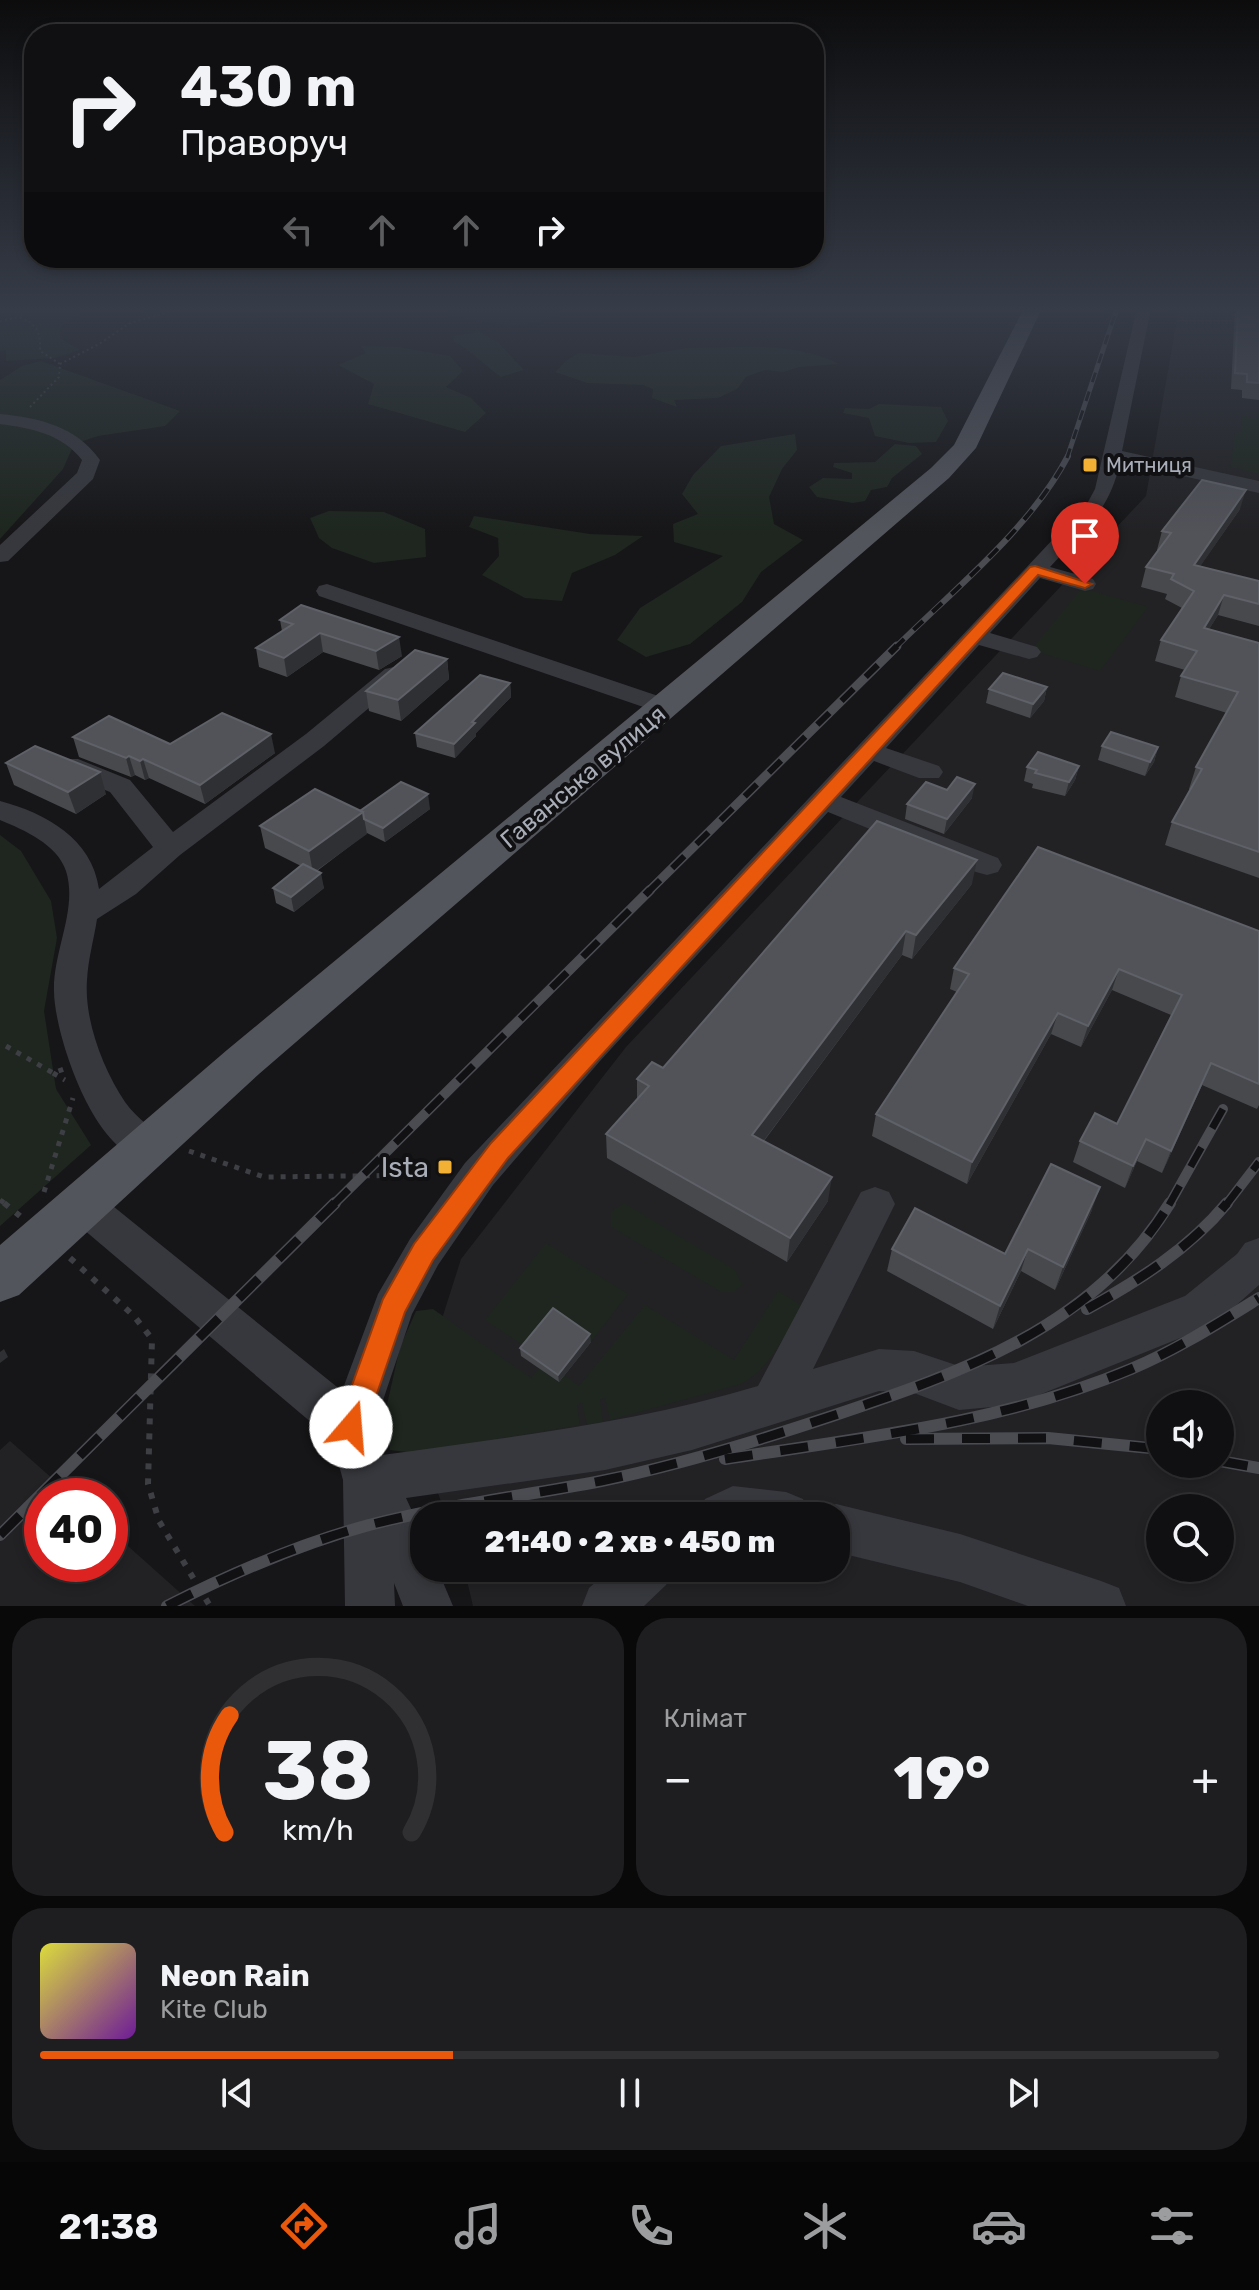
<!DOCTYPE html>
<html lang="uk">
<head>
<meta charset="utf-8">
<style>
  body { margin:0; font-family:Rubik,sans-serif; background:#1e1e20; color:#f1f3f6; height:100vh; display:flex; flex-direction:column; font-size:30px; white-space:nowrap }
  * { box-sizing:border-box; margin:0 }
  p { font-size:26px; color:#9c9d9f }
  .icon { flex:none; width:44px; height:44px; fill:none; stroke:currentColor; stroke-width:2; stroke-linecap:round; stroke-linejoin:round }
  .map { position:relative; height:1606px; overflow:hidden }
  .drawer { display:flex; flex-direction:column; gap:12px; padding:12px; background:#09090a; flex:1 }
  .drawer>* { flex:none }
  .hud { position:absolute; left:24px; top:24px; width:800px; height:244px; border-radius:32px; box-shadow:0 4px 12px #0003,0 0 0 2px #303032; background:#101012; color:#f1f3f6; overflow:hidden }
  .controls { position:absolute; left:1146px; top:1390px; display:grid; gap:16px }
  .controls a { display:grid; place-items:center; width:88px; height:88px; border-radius:50%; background:#101012; box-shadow:0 4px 12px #0003,0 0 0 2px #303032; font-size:40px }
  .speed { position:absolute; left:24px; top:1478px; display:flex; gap:16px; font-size:40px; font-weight:700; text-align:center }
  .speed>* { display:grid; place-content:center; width:104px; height:104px; border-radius:50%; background:#101012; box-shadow:0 4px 12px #0003,0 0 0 2px #303032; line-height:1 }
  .speed .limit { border:12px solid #d22; background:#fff; color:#111 }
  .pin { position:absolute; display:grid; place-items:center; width:68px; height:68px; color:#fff; margin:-82px -34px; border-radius:50% 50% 50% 0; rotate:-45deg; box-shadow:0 0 8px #0007 }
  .pin .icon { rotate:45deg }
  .me { position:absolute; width:88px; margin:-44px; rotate:18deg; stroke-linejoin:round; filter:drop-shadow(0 0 6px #0008) }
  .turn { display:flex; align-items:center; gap:28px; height:168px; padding:0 24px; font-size:36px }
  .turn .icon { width:104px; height:104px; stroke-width:2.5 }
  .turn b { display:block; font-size:56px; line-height:68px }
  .lanes { display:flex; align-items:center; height:76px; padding:0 24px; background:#0003; justify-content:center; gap:40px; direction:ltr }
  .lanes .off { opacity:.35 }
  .big { font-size:60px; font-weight:800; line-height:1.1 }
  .drawer .card { flex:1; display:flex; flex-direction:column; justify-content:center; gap:12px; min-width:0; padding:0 28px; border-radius:32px; background:#1e1e20 }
  .drawer .dial { align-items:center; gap:0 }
  .dial svg { height:208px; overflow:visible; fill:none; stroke:#303032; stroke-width:7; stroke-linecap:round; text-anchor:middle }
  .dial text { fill:#f1f3f6; stroke:none }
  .song { display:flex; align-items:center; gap:24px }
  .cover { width:96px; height:96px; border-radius:12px; background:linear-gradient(135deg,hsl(60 70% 55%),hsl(280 70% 35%)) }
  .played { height:8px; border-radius:4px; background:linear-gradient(90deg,#ea580c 35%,#303032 35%) }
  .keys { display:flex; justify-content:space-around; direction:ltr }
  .heat { display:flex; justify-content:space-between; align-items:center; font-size:44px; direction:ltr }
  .drawer .tiles { flex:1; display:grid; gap:12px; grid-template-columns:1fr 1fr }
  .card:last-child { grid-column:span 2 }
  .trip { position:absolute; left:410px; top:1502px; width:440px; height:80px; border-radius:32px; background:#101012; box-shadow:0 4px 12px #0003,0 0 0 2px #303032; font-weight:800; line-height:80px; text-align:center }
  .tabs { display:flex; height:128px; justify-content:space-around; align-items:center; background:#060607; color:#9c9d9f }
  .tabs .icon { width:56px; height:56px }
  .tabs .active { color:#ea580c }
  .tabs b { font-size:36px; color:#f1f3f6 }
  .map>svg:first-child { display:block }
  .built { fill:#222225; fill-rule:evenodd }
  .green { fill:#1e261f }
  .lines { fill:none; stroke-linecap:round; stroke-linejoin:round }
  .path-far2 { stroke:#3d3f44; stroke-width:2; stroke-dasharray:2 3; stroke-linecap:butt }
  .path-far1 { stroke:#3d3f44; stroke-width:5; stroke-dasharray:5 7; stroke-linecap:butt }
  .path { stroke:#3d3f44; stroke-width:6; stroke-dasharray:6 9; stroke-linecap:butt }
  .minor { fill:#37383d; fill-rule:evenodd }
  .major { fill:#53555c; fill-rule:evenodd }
  .rail-far4-casing { stroke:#4a4c52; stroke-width:5 }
  .rail-far3-casing { stroke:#4a4c52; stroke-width:6 }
  .rail-far2-casing { stroke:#4a4c52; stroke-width:9 }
  .rail-far1-casing { stroke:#4a4c52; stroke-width:10 }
  .rail-casing { stroke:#4a4c52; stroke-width:12 }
  .rail-far4 { stroke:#111113; stroke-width:3; stroke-dasharray:10; stroke-linecap:butt }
  .rail-far3 { stroke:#111113; stroke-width:4; stroke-dasharray:13; stroke-linecap:butt }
  .rail-far2 { stroke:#111113; stroke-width:6; stroke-dasharray:17; stroke-linecap:butt }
  .rail-far1 { stroke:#111113; stroke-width:7; stroke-dasharray:22; stroke-linecap:butt }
  .rail { stroke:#111113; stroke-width:9; stroke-dasharray:28; stroke-linecap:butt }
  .wall { fill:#47494d }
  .shaded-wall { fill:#2f3033 }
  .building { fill:#525359; stroke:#5f6168; stroke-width:2 }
  .route { fill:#ea580c; stroke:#983908; stroke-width:2 }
  .poi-dot { fill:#f2b134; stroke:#111113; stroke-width:3 }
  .labels { text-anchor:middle; stroke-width:8; stroke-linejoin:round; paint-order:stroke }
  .far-poi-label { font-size:20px; fill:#a8adb8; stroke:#111113; text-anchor:start }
  .street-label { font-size:24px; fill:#a8adb8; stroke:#111113 }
  .near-poi-label { font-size:28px; fill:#a8adb8; stroke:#111113; text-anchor:end }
</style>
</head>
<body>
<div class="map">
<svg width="1259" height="1606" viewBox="0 0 1259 1606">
  <rect width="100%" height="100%" fill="#161618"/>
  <g class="built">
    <path d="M1179,308H1259V1606H473L464,1568H836V1516H446L411,1416L461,1259L626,1047L1146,496ZM1160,1404H1220V1464H1160ZM1160,1508H1220V1568H1160Z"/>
    <polygon points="10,1441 72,1496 42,1496 42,1564 110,1564 110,1530 195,1606 0,1606 0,1450"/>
  </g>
  <g class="green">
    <polygon points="0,308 65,310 79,314 61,326 60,338 80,350 55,358 6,361 6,350 0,351"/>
    <path d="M457,308H572C529,333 500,325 454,317Z"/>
    <path d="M479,332L499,343L524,370L501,377C484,365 472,351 454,342L453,336Z"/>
    <polygon points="361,346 399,347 450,356 463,371 446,387 471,398 486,413 465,432 368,404 374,384 338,365 366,353"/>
    <path d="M686,348C737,348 793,340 839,364L800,367L783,372L765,370L746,377L737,389L718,398L674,400L677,407L652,398L653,389L643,385L587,383L555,372L567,360L579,353L634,357Z"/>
    <polygon points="41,361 180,411 165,426 98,436 74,444 63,469 0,539 0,380 22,366"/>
    <polygon points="879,404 941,407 948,421 936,442 909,443 875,436 869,418 843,413 845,408 869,409"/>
    <polygon points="1257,411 1259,411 1259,474 1230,467 1235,433 1241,432 1242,416 1257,418"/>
    <polygon points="795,434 797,450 782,469 769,497 774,524 803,540 761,572 742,602 690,644 646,657 617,640 640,608 723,556 674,542 673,524 698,514 682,494 693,475 721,446"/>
    <polygon points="895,444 916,446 922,454 892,478 887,487 871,490 865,501 853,503 817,497 809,487 823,478 852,479 852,473 833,467 834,463 875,462"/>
    <polygon points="329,511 384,512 425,529 426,557 374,563 332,548 319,538 310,518"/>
    <polygon points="474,516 590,534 643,536 615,555 572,573 562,601 525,598 482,575 499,556 498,538 469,527"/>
    <polygon points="1082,588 1148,607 1100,671 1031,650"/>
    <polygon points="0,835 21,851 51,901 57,938 44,1011 56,1089 91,1145 0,1226"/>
    <polygon points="624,1203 734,1269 743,1285 734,1292 721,1292 611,1227 611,1212"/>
    <polygon points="546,1243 628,1294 591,1342 554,1316 527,1348 485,1320"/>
    <path d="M778,1291L803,1306C786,1332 770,1370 741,1384L610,1420L605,1398L600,1400L603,1422L587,1425L582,1403L577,1405L580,1425L414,1453L390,1450L386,1409L400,1347L416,1311L433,1309L531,1378L539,1368L558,1382L564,1375L579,1386L645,1305L734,1360Z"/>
  </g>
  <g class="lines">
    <g class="path-far2">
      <path d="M30,308L19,317C37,323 41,333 40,351L60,364L59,377L30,407"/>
      <polyline points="0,321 19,317"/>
      <polyline points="60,364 99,344 130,323 184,308"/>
    </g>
    <g class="path-far1">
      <polyline points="6,1046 53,1073 64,1069"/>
      <polyline points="53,1073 65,1080"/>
      <polyline points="189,1151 264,1177 433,1175"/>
      <polyline points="44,1192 73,1098"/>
      <polyline points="0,1200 7,1205"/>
    </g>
    <g class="path">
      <polyline points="4,1203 20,1216"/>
      <polyline points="70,1258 134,1316 152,1339 148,1484 159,1521 210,1606"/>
    </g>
    <g class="minor">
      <path d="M1137,308H1151L1122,451L1259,481V493L1120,462C1110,511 1083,531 1050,567L1093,579L1096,584L1093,589L1085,591L1040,578L990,633L1037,647L1041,652L1037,657L1029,659L979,645L886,748L939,766L943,772L939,778H919L874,761L841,797L998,858L1002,865L998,872L987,875L976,872L828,812L600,1061L493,1185L438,1265L412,1314L374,1427L382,1455C509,1437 635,1423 758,1386L861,1192L875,1187L889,1192L895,1204L813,1369L879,1349L914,1351L962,1367L1014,1363L1185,1296L1237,1254L1245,1243L1259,1238V1285L1215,1324L1014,1405L959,1410L914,1393L879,1391L692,1450L605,1470L406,1498L424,1537V1568H437L453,1606H403L394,1583L395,1606H345L343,1480L332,1440L70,1218L64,1206L70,1194L84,1189L98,1194L342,1391L378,1294L410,1239L465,1163L1088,502L1095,489Z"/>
      <path d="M0,414C39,418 76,426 100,460L93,479L8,561L0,562V545L77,473L82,460C62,434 31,428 0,424Z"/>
      <polygon points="327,584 676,702 680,707 676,712 658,712 319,596 316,591 319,586"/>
      <path d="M394,667L403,669L406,674L403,679L324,746L180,855L136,894L97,919C94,939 88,959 87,980C84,1020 103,1069 125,1102C137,1120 157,1129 167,1147L161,1158C101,1178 54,1036 54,991C53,951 78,909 66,871C57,844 24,830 0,820V801C46,813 92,839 99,889L153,847L110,792L58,771L55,765L58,759H78L130,780L173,832L306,734L385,669Z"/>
      <polygon points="733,1486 786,1492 803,1499 810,1516 698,1516 705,1499"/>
      <polygon points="836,1504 960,1534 1101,1581 1119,1588 1126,1606 1028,1606 960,1582 836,1552 836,1516 817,1516 819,1511"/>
      <polygon points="612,1568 674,1568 666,1585 644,1606 582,1606 589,1588"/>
    </g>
    <polygon class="major" points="1024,308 1042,308 976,448 949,478 259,1074 19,1295 0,1302 0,1245 227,1050 931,468 954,445"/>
    <defs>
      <polyline id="rail-far4" points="1067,458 1117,308"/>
      <path id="rail-far3" d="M895,648C953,590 1030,529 1068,456"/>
      <polyline id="rail-far2" points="648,892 897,646"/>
      <g id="rail-far1">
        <polyline points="333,1205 650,890"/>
        <polyline points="1169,1205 1223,1109"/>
        <polyline points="1226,1205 1259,1162"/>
      </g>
      <g id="rail">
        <path d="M1087,1309C1138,1281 1189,1249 1227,1203"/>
        <polyline points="906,1439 1048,1438 1160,1449"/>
        <path d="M725,1459C861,1438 1003,1423 1131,1369C1176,1350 1217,1324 1259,1298"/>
        <polyline points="1220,1461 1259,1468"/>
        <polyline points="0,1535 335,1203"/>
        <path d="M167,1606C232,1573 299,1544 369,1525C446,1505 524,1496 601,1481C679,1465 754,1442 829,1417C960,1373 1094,1328 1170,1203"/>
      </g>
    </defs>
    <use href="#rail-far4" class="rail-far4-casing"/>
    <use href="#rail-far3" class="rail-far3-casing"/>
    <use href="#rail-far2" class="rail-far2-casing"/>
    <use href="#rail-far1" class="rail-far1-casing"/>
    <use href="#rail" class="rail-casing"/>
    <use href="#rail-far4" class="rail-far4"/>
    <use href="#rail-far3" class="rail-far3"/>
    <use href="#rail-far2" class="rail-far2"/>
    <use href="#rail-far1" class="rail-far1"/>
    <use href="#rail" class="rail"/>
  </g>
  <g class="wall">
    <polygon points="1235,308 1259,308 1259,400 1242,398 1242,390 1231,389"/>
    <polygon points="1240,509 1200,566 1259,581 1259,626 1218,615 1209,629 1259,643 1259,878 1165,845 1172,822 1190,790 1189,789 1196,767 1227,713 1175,697 1181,676 1185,670 1155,661 1161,640 1182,608 1165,599 1167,594 1141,587 1146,567 1158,551 1157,550 1162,531"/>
    <polygon points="280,620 402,656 379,670 323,652 287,677 259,667 256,648 282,631"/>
    <polygon points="447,659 449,679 401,721 369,711 366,691"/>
    <polygon points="510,683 511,697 476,733 476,736 455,758 417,747 415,733"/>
    <polygon points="1047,687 1044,701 1030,718 986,703 989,689"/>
    <polygon points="73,737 170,744 275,753 205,804 149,778 145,780 135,775 131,777 79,757"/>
    <polygon points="1102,746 1158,747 1154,762 1145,776 1098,760"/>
    <polygon points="6,763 106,794 76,814 14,785"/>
    <polygon points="1079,766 1075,780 1065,796 1032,788 1033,784 1024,781 1027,767"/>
    <polygon points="972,798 944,834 905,819 907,804"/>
    <polygon points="430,809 385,842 367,833 317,871 324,888 294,912 276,903 273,888 301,866 265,848 260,826 360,811"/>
    <polygon points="972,884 912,959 902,955 764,1141 828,1201 787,1262 607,1158 606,1134 637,1099 637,1079 663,1068"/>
    <polygon points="1259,931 1259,1105 1257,1109 1202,1085 1162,1173 1137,1161 1125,1188 1073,1162 1080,1141 1117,1124 1171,1015 1112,990 1081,1047 1051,1034 967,1184 872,1136 876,1114 957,992 950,989 954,968"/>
    <polygon points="1092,1210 1055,1290 1021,1271 993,1329 887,1271 892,1249 1005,1254"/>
    <polygon points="591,1342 559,1382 521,1356 520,1348"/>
  </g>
  <g class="shaded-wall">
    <polygon points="1246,490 1240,509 1188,584 1194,565"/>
    <polygon points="1224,595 1218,615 1197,648 1204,628"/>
    <polygon points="320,633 323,652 287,677 284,658"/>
    <polygon points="399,637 402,656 379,670 376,651"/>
    <polygon points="447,659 449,679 401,721 398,700"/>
    <polygon points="510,683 511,697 476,733 476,736 455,758 454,744 472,722"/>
    <polygon points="1047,687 1044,701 1030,718 1033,704"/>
    <polygon points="271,734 275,753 205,804 200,785"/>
    <polygon points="1158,747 1154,762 1145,776 1150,762"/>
    <polygon points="129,756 135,775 131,777 126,758"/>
    <polygon points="143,759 149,778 145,780 140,761"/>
    <polygon points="1079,766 1075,780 1065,796 1069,782"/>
    <polygon points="100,772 106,794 76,814 68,792"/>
    <polygon points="975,784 972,798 944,834 947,819"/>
    <polygon points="428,794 430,809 385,842 383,828"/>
    <polygon points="363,812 367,834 313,873 309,851"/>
    <polygon points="977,860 972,884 912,959 916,935"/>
    <polygon points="321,873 324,888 294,912 291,897"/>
    <polygon points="906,931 902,955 750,1159 752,1135"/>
    <polygon points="1119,969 1112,990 1081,1047 1088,1026"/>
    <polygon points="1058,1013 1051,1034 967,1184 972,1162"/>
    <polygon points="1211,1063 1202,1085 1162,1173 1171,1151"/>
    <polygon points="1146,1139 1137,1161 1125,1188 1133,1166"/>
    <polygon points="832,1177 828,1201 787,1262 790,1238"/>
    <polygon points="1100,1187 1092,1210 1055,1290 1063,1267"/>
    <polygon points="1028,1249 1021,1271 993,1329 1000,1306"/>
    <polygon points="590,1334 591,1342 559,1382 558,1375"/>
    <polygon points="4,1349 8,1357 0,1363 0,1352"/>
  </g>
  <g class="building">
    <polygon points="1238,308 1259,308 1259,383 1247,382 1247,374 1235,373"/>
    <polygon points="1202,480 1246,490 1194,565 1259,581 1259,604 1224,595 1204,628 1259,643 1259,852 1172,822 1202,769 1196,767 1238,692 1181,676 1197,651 1161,640 1194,591 1171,579 1174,574 1146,567 1171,533 1162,531"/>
    <polygon points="301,605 399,637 376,651 320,633 284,658 256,648 293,624 280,620"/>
    <polygon points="415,650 447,659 398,700 366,691"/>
    <polygon points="1003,673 1047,687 1033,704 989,689"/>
    <polygon points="480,675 510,683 472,722 475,723 454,744 415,733"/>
    <polygon points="222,713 271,734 200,785 143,759 140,761 129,756 126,758 73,737 109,716 170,744"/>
    <polygon points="1111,732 1158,747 1150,762 1102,746"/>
    <polygon points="35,746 100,772 68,792 6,763"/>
    <polygon points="1038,752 1079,766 1069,782 1035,773 1037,770 1027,767"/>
    <polygon points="957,777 975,784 947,819 907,804 926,782 947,790"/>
    <polygon points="401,782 428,794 383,828 364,819 363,812 360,811"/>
    <polygon points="315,789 363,812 309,851 260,826"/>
    <polygon points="877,821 977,860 916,935 906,931 752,1135 832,1177 790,1238 606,1134 649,1086 637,1079 652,1062 663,1068"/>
    <polygon points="1038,847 1259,931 1259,1084 1211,1063 1171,1151 1146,1139 1133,1166 1080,1141 1095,1113 1117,1124 1182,995 1119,969 1088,1026 1058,1013 972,1162 876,1114 969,974 954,968"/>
    <polygon points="303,864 321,873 291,897 273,888"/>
    <polygon points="1051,1164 1100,1187 1063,1267 1028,1249 1000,1306 892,1249 915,1208 1005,1254"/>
    <polygon points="553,1308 590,1334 558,1375 520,1348"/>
  </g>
  <linearGradient id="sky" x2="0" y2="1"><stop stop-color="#0c0c0d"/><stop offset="0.58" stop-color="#363c48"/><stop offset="1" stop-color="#363c48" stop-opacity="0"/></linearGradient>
  <rect width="1259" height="533" fill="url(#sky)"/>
  <polygon class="route" points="1035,566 1092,584 1085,588 1038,575 508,1158 433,1260 405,1312 362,1437 351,1442 341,1437 337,1427 383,1299 414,1244 491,1143 1030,567"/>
  <g class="poi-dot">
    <rect x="1082" y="457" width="16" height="16" rx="4"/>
    <rect x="437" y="1159" width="16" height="16" rx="4"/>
  </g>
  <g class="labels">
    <g class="far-poi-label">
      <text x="1106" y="472">Митниця</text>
    </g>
    <g class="street-label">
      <text transform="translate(583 777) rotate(-40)" y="8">Гаванська вулиця</text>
    </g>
    <g class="near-poi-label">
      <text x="429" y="1177">Ista</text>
    </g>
  </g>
</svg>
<div class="controls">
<a><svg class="icon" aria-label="sound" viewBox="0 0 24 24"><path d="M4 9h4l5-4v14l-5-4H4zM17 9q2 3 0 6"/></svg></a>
<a><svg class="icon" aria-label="search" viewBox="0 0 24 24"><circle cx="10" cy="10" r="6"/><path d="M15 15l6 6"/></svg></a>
</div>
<div class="speed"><div class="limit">40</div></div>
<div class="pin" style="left:1085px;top:584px;background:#d93025"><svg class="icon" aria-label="arrive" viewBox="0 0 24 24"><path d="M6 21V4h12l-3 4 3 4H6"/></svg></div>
<svg class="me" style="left:351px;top:1427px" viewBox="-20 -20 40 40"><circle r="19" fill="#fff"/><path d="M0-13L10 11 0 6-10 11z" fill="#ea580c"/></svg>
<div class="trip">21:40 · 2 хв · 450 m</div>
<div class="hud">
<div class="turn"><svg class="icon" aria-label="right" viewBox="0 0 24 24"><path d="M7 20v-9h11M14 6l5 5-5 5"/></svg><div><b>430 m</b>Праворуч</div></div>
<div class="lanes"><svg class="icon off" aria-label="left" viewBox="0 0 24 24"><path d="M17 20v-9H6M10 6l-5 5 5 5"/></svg><svg class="icon off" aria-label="ahead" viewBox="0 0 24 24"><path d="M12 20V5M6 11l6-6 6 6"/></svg><svg class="icon off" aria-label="ahead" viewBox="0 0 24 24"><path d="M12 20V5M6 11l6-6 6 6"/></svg><svg class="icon" aria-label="right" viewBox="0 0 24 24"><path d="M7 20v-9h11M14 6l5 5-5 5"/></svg></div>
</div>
</div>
<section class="drawer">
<div class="tiles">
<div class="card dial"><svg viewBox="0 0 100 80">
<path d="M14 69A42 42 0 1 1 86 69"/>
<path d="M14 69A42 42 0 0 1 16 24" stroke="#ea580c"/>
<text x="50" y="56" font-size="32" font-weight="700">38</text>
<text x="50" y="72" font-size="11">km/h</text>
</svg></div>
<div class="card"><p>Клімат</p>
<div class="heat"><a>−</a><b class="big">19°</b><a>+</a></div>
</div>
<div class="card">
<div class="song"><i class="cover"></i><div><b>Neon Rain</b><p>Kite Club</p></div></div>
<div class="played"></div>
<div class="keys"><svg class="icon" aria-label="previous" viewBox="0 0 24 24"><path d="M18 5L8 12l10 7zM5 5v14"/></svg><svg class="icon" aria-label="pause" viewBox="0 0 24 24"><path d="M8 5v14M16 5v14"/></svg><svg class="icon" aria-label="next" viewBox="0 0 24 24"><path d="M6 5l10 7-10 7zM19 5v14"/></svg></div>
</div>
</div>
</section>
<nav class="tabs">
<b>21:38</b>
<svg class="icon active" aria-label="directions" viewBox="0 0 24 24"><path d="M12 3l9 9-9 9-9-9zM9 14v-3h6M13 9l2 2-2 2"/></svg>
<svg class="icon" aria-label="music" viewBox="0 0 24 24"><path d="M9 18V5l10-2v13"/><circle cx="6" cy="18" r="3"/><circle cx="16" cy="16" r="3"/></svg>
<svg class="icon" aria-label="phone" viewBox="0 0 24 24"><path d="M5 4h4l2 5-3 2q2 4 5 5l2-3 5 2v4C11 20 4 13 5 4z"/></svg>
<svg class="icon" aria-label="climate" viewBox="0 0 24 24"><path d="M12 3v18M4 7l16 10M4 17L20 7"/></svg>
<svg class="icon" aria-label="car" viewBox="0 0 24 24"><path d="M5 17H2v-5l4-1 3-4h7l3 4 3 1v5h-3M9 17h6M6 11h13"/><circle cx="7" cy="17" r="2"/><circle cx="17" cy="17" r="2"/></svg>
<svg class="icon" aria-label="filters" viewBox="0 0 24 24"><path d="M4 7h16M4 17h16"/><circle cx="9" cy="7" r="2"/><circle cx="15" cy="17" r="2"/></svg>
</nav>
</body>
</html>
